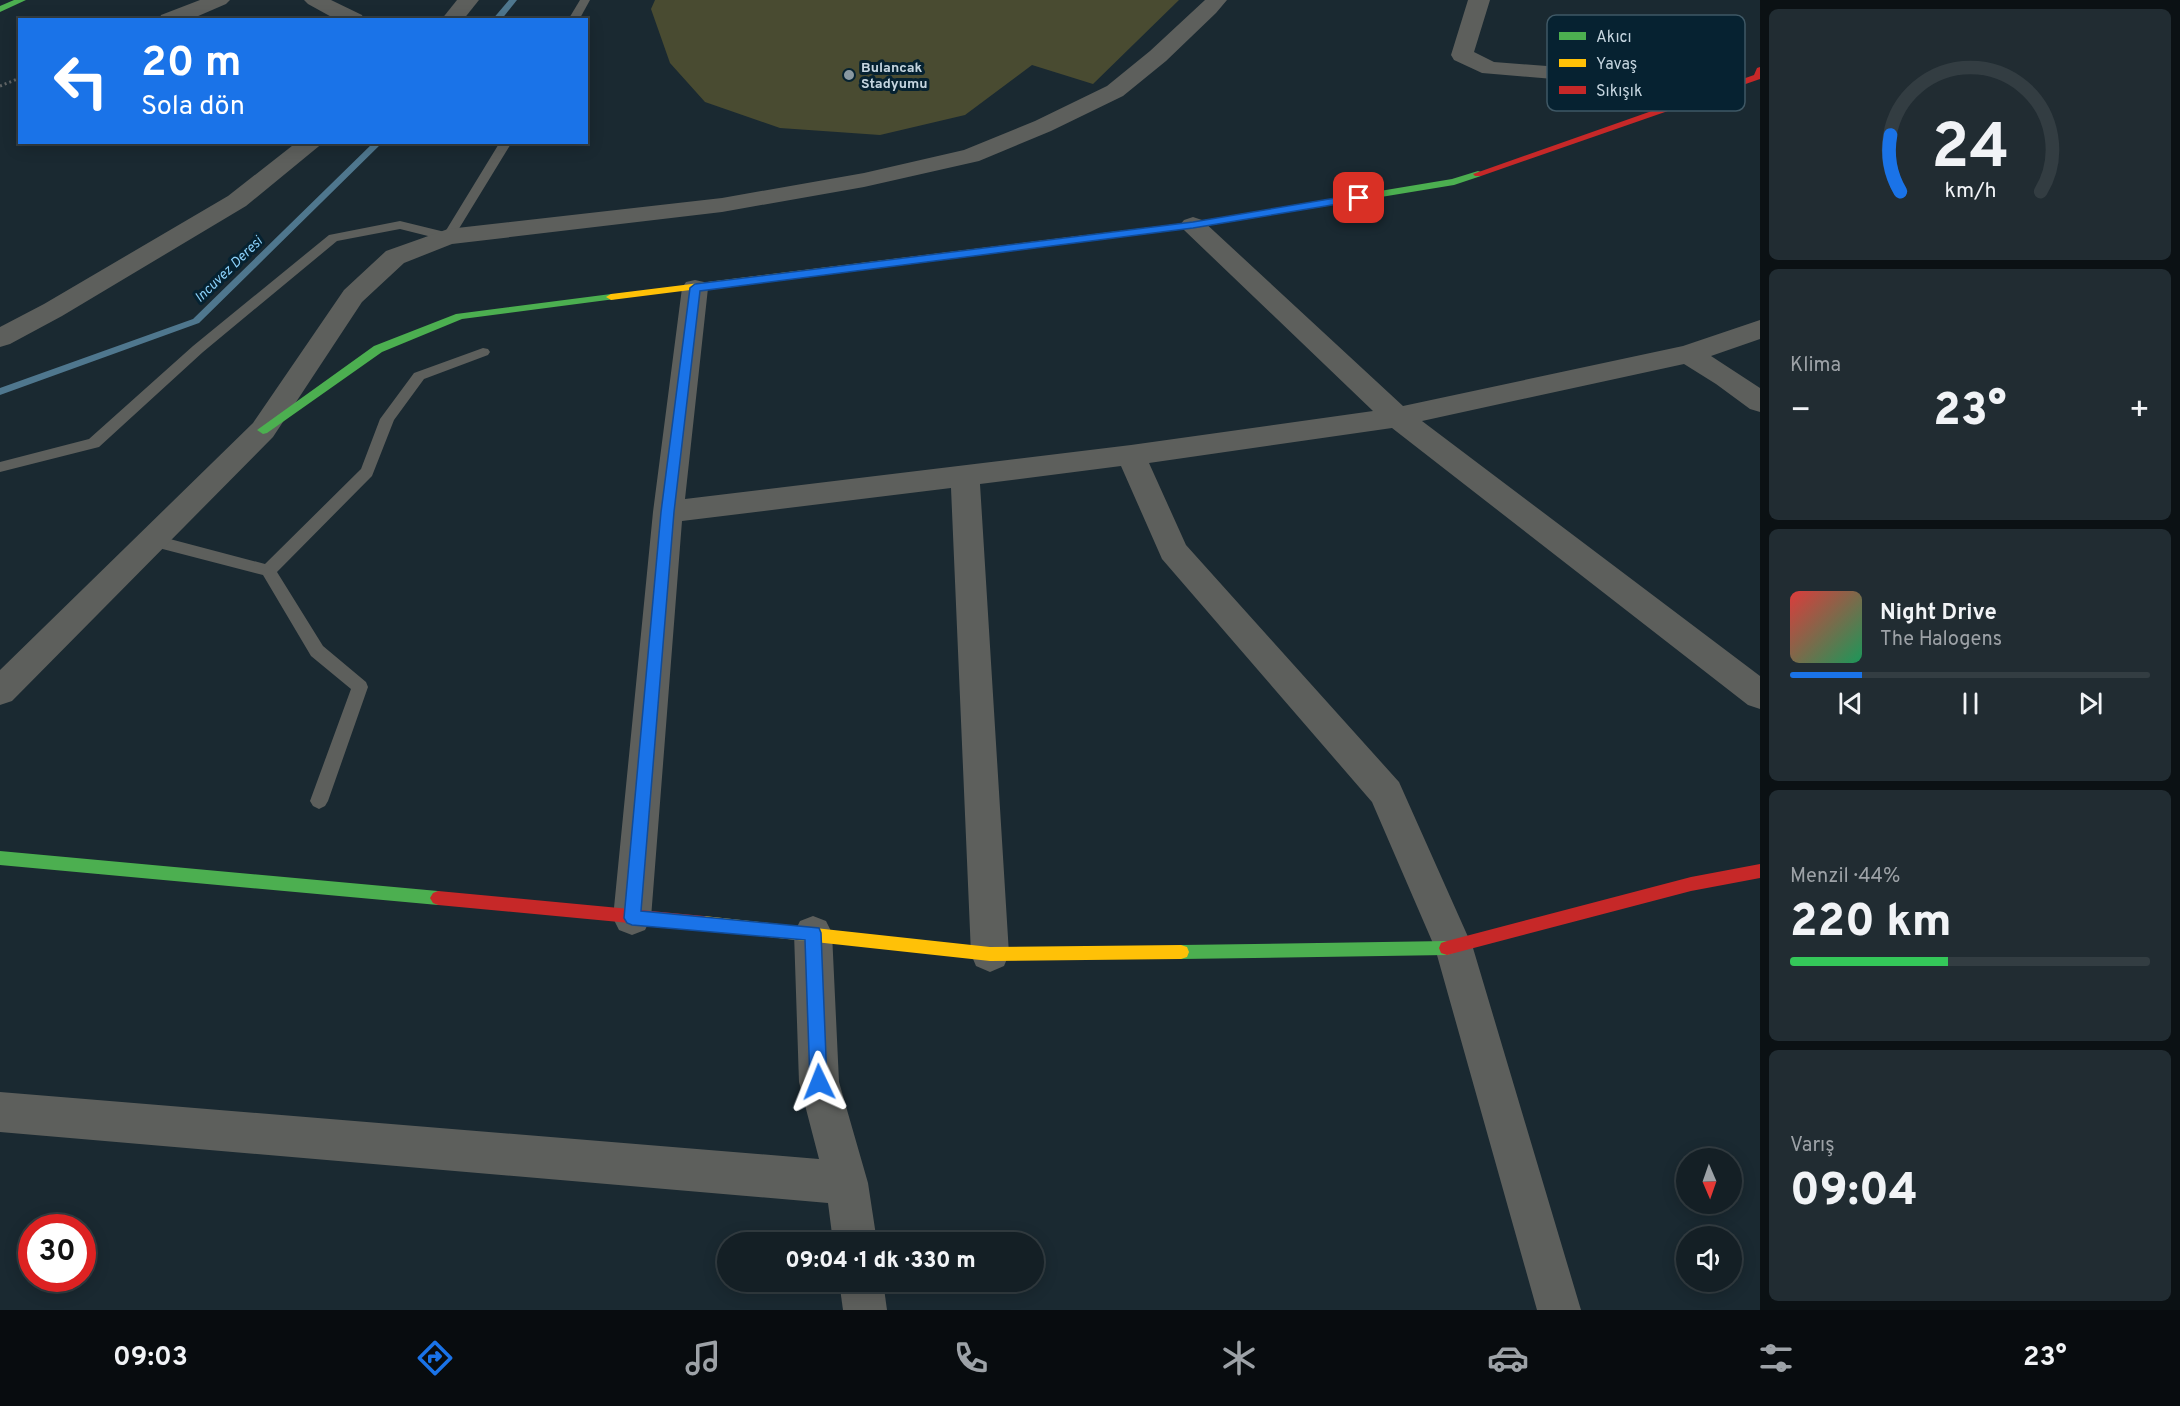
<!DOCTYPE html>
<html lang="tr">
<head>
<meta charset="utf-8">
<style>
  body { margin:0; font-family:Overpass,sans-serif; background:#212c32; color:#f1f3f6; height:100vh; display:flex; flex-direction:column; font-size:22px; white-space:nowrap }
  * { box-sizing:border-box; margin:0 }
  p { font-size:20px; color:#9da2a7 }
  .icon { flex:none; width:33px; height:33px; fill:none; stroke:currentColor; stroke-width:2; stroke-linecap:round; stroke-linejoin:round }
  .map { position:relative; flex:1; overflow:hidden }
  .sheet { display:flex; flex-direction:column; gap:9px; padding:9px; background:#0b1114; width:420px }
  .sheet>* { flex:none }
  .guide { position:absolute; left:18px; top:18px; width:570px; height:126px; border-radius:0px; box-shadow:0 3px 15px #0003,0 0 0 2px #333d42; background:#1a73e8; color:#fff; overflow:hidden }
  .needle { width:39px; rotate:178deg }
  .tools { position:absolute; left:1676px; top:1148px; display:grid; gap:12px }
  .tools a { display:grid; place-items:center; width:66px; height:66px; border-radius:50%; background:#141f25; box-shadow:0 3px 15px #0003,0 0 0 2px #333d42; font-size:30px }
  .speed { position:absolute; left:18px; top:1214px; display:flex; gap:12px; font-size:30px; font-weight:700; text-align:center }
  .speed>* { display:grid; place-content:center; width:78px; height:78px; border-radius:50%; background:#141f25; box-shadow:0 3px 15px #0003,0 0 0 2px #333d42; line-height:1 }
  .speed .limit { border:9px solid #d22; background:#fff; color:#111 }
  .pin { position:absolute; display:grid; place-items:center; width:51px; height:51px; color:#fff; margin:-26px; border-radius:12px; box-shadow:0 3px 9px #0006 }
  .me { position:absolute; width:66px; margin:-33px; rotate:358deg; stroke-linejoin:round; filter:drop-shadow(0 0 4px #0008) }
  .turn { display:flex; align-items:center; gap:21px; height:126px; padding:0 24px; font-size:27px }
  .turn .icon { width:78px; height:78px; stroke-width:2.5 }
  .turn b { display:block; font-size:42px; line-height:51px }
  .big { font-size:45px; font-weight:800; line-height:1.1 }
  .sheet .card { flex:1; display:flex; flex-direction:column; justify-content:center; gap:9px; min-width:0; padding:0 21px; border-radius:9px; background:#212c32 }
  .sheet .dial { align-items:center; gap:0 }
  .dial svg { height:156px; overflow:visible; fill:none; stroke:#333d42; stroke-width:7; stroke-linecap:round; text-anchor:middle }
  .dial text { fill:#f1f3f6; stroke:none }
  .song { display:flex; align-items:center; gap:18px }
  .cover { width:72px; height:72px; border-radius:9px; background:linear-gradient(135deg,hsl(0 70% 55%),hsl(150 70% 35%)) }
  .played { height:6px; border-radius:3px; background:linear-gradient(90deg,#1a73e8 20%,#333d42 20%) }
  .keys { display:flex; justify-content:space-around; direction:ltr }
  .heat { display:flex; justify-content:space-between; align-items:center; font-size:33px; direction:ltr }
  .charge { height:9px; border-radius:4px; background:linear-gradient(90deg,#34c759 44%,#333d42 0) }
  .trip { position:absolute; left:717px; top:1232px; width:327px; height:60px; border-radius:30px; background:#141f25; box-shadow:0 3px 15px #0003,0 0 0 2px #333d42; font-weight:800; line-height:60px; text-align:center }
  .dock { display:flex; height:96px; justify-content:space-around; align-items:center; background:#080c0f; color:#9da2a7 }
  .dock .icon { width:42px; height:42px }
  .dock .active { color:#1a73e8 }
  .dock b { font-size:27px; color:#f1f3f6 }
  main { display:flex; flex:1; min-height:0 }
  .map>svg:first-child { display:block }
  .green { fill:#494b31 }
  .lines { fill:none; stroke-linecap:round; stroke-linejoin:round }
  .stream { fill:#4f778e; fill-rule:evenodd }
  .path { stroke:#606465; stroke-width:3; stroke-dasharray:2 3; stroke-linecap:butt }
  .lane { fill:#5d5f5c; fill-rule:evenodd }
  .street { fill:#5d5f5c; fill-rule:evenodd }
  .fast { fill:#4caf50; fill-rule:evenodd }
  .slow { fill:#ffc107; fill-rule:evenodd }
  .jam { fill:#c62828; fill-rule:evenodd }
  .route { fill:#1a73e8; stroke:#114b97; stroke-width:1.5 }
  .poi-dot { fill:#8999a2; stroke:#062231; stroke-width:2 }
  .labels { text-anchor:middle; stroke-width:6; stroke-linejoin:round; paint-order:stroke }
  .far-poi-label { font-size:14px; font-weight:bold; fill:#c5d5df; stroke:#062231; text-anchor:start }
  .far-water-label { font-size:14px; font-style:italic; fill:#8bd1fa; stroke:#062231 }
  .key { fill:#062231; stroke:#3f5865; stroke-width:1.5 }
  .key-label { font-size:16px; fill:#c5d5df }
</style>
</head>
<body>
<main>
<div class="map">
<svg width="1760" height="1310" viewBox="0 0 1760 1310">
  <rect width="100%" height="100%" fill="#1a2931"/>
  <polygon class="green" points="655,0 1179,0 1093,84 1032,65 965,115 880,135 780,128 705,102 670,63 651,9"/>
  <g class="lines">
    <g class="stream">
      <polygon points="509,0 517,0 501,20 492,20"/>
      <polygon points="374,142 383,142 199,323 0,395 0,388 193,319"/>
    </g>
    <polyline class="path" points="0,86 20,78"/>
    <g class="lane">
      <polygon points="580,0 590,0 579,20 568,20"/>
      <polygon points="500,142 512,142 452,240 448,241 400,229 337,241 203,352 99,447 0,472 0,462 89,439 193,346 329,235 400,221 445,232"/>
      <polygon points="483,348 488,349 490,352 488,355 424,379 394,420 372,476 277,572 323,646 366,682 368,687 328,801 325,806 319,809 313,806 310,801 351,689 311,656 263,575 151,546 146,544 143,540 146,536 151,534 265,564 361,469 380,419 414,373"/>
    </g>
    <g class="street">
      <polygon points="200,0 230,0 226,4 189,20 159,20 161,15"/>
      <polygon points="304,0 331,0 362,15 364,20 337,20 308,4"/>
      <polygon points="457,0 479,0 463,20 441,20"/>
      <polygon points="1205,0 1227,0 1216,13 1166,61 1123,96 1051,131 979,161 864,187 722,212 452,244 404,263 362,302 273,437 12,701 0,705 0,670 253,423 344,290 386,251 448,229 722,198 864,173 964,150 1035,121 1107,86 1150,51"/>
      <polygon points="1468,0 1490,0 1474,52 1494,62 1729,80 1737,82 1740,87 1737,92 1729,94 1482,73 1454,60 1451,55"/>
      <polygon points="297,142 324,142 246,206 62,316 10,344 0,347 0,327 44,304 228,196"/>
      <polygon points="1193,217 1202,220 1403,406 1683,346 1760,320 1760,339 1711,356 1760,388 1760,412 1750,409 1716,384 1684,364 1422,421 1760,676 1760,709 1748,705 1392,428 1149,463 1186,545 1399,782 1473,948 1581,1310 1537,1310 1435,948 1372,802 1162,559 1121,466 980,484 1009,954 1004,966 990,972 976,966 971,954 951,488 682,521 651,918 645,930 632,935 619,930 613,918 653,512 682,288 686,282 695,280 704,282 708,288 685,499 1131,445 1373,411 1184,230 1180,225 1184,220"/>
      <polygon points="813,916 826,921 832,933 839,1082 868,1183 877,1242 833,1242 828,1203 0,1132 0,1092 819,1159 799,1082 794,933 800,921"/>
      <polygon points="839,1281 883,1281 887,1310 843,1310"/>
    </g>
    <g class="fast">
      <polygon points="14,0 26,0 0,12 0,6"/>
      <polygon points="1478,171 1481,172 1481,176 1454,185 1193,228 1086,241 1081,238 1086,235 1193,222 1452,179"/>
      <polygon points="611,294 615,295 615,299 462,319 382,352 267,433 263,434 257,430 374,346 456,314"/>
      <polygon points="0,851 438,891 443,893 446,898 443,903 438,905 0,865"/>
      <polygon points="1447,941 1453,943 1455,948 1453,953 1447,955 1181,959 1175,957 1173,952 1175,947 1181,945"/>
    </g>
    <g class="slow">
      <polygon points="1086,235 1091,238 1090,240 611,300 606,297 611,294"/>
      <polygon points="704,916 990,947 1181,945 1187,947 1189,952 1187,957 1181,959 990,961 704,930 699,928 696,923 699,918"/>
    </g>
    <g class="jam">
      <polygon points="1760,67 1760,79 1481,176 1475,176 1473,174 1754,75 1757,68"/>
      <polygon points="1760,864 1760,878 1691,891 1447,955 1441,953 1439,948 1441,943 1447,941 1691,877"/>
      <polygon points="438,891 704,916 709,918 712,923 709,928 704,930 438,905 433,903 430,898 433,893"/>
    </g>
  </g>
  <polygon class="route" points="1359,194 1364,198 1362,200 1193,228 700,291 674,512 641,911 819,928 821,933 827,1082 825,1088 819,1090 813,1088 810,1082 805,940 632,925 627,923 624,918 661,512 690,288 695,284 1193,222"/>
  <circle class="poi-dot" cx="849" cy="75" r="6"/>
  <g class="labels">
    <g class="far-poi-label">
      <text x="861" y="72">Bulancak<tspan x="861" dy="16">Stadyumu</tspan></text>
    </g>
    <g class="far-water-label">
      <text transform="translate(228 269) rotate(-44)" y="5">Incuvez Deresi</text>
    </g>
  </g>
  <rect x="1547" y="15" width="198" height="96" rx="9" class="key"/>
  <rect x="1559" y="32" width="27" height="8" fill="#4caf50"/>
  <rect x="1559" y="59" width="27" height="8" fill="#ffc107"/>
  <rect x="1559" y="86" width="27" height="8" fill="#c62828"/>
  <g class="key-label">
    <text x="1596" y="42">Akıcı</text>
    <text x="1596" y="69">Yavaş</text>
    <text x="1596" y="96">Sıkışık</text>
  </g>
</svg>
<div class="tools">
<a><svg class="needle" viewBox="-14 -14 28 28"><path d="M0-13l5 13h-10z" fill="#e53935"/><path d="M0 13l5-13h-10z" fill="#9da2a7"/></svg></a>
<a><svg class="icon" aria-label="sound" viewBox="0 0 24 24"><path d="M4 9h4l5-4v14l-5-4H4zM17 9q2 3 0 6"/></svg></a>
</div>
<div class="speed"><div class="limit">30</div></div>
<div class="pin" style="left:1359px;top:198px;background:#d93025"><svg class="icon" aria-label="arrive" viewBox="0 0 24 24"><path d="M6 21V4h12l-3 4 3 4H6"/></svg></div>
<svg class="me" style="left:819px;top:1082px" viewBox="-20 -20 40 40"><path d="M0-17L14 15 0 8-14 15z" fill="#1a73e8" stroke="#fff" stroke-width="4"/></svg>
<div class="trip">09:04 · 1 dk · 330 m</div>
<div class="guide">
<div class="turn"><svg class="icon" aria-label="left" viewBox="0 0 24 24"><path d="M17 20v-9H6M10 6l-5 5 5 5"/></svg><div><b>20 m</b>Sola dön</div></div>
</div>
</div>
<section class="sheet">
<div class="card dial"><svg viewBox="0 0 100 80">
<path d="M14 69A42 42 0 1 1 86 69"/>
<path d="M14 69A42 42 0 0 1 9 40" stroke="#1a73e8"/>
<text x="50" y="56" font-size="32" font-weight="700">24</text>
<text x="50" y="72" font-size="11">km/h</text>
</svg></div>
<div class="card"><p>Klima</p>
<div class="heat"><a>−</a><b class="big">23°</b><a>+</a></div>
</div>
<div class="card">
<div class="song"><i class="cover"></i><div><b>Night Drive</b><p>The Halogens</p></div></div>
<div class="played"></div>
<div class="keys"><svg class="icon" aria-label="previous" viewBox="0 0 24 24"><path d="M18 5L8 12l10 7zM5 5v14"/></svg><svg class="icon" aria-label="pause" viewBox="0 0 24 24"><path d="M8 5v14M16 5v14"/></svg><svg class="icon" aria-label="next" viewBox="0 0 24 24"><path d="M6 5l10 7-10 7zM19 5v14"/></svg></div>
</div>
<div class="card"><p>Menzil · 44%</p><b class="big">220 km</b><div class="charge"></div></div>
<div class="card"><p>Varış</p><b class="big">09:04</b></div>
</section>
</main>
<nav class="dock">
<b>09:03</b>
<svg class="icon active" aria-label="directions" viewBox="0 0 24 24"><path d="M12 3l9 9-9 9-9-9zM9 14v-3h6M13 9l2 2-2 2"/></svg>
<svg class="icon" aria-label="music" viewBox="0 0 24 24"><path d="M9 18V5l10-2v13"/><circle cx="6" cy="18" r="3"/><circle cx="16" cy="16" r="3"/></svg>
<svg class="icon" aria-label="phone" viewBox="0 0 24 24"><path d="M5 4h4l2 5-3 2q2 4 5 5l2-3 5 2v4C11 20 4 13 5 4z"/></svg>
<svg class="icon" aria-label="climate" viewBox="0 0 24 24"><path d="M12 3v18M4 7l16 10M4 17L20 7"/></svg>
<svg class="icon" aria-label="car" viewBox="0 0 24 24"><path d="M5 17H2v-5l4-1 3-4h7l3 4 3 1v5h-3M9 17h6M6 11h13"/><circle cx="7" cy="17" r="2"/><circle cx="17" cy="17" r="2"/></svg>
<svg class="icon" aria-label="filters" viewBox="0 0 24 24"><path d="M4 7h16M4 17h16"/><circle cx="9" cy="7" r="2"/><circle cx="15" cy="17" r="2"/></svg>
<b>23°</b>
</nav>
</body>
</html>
